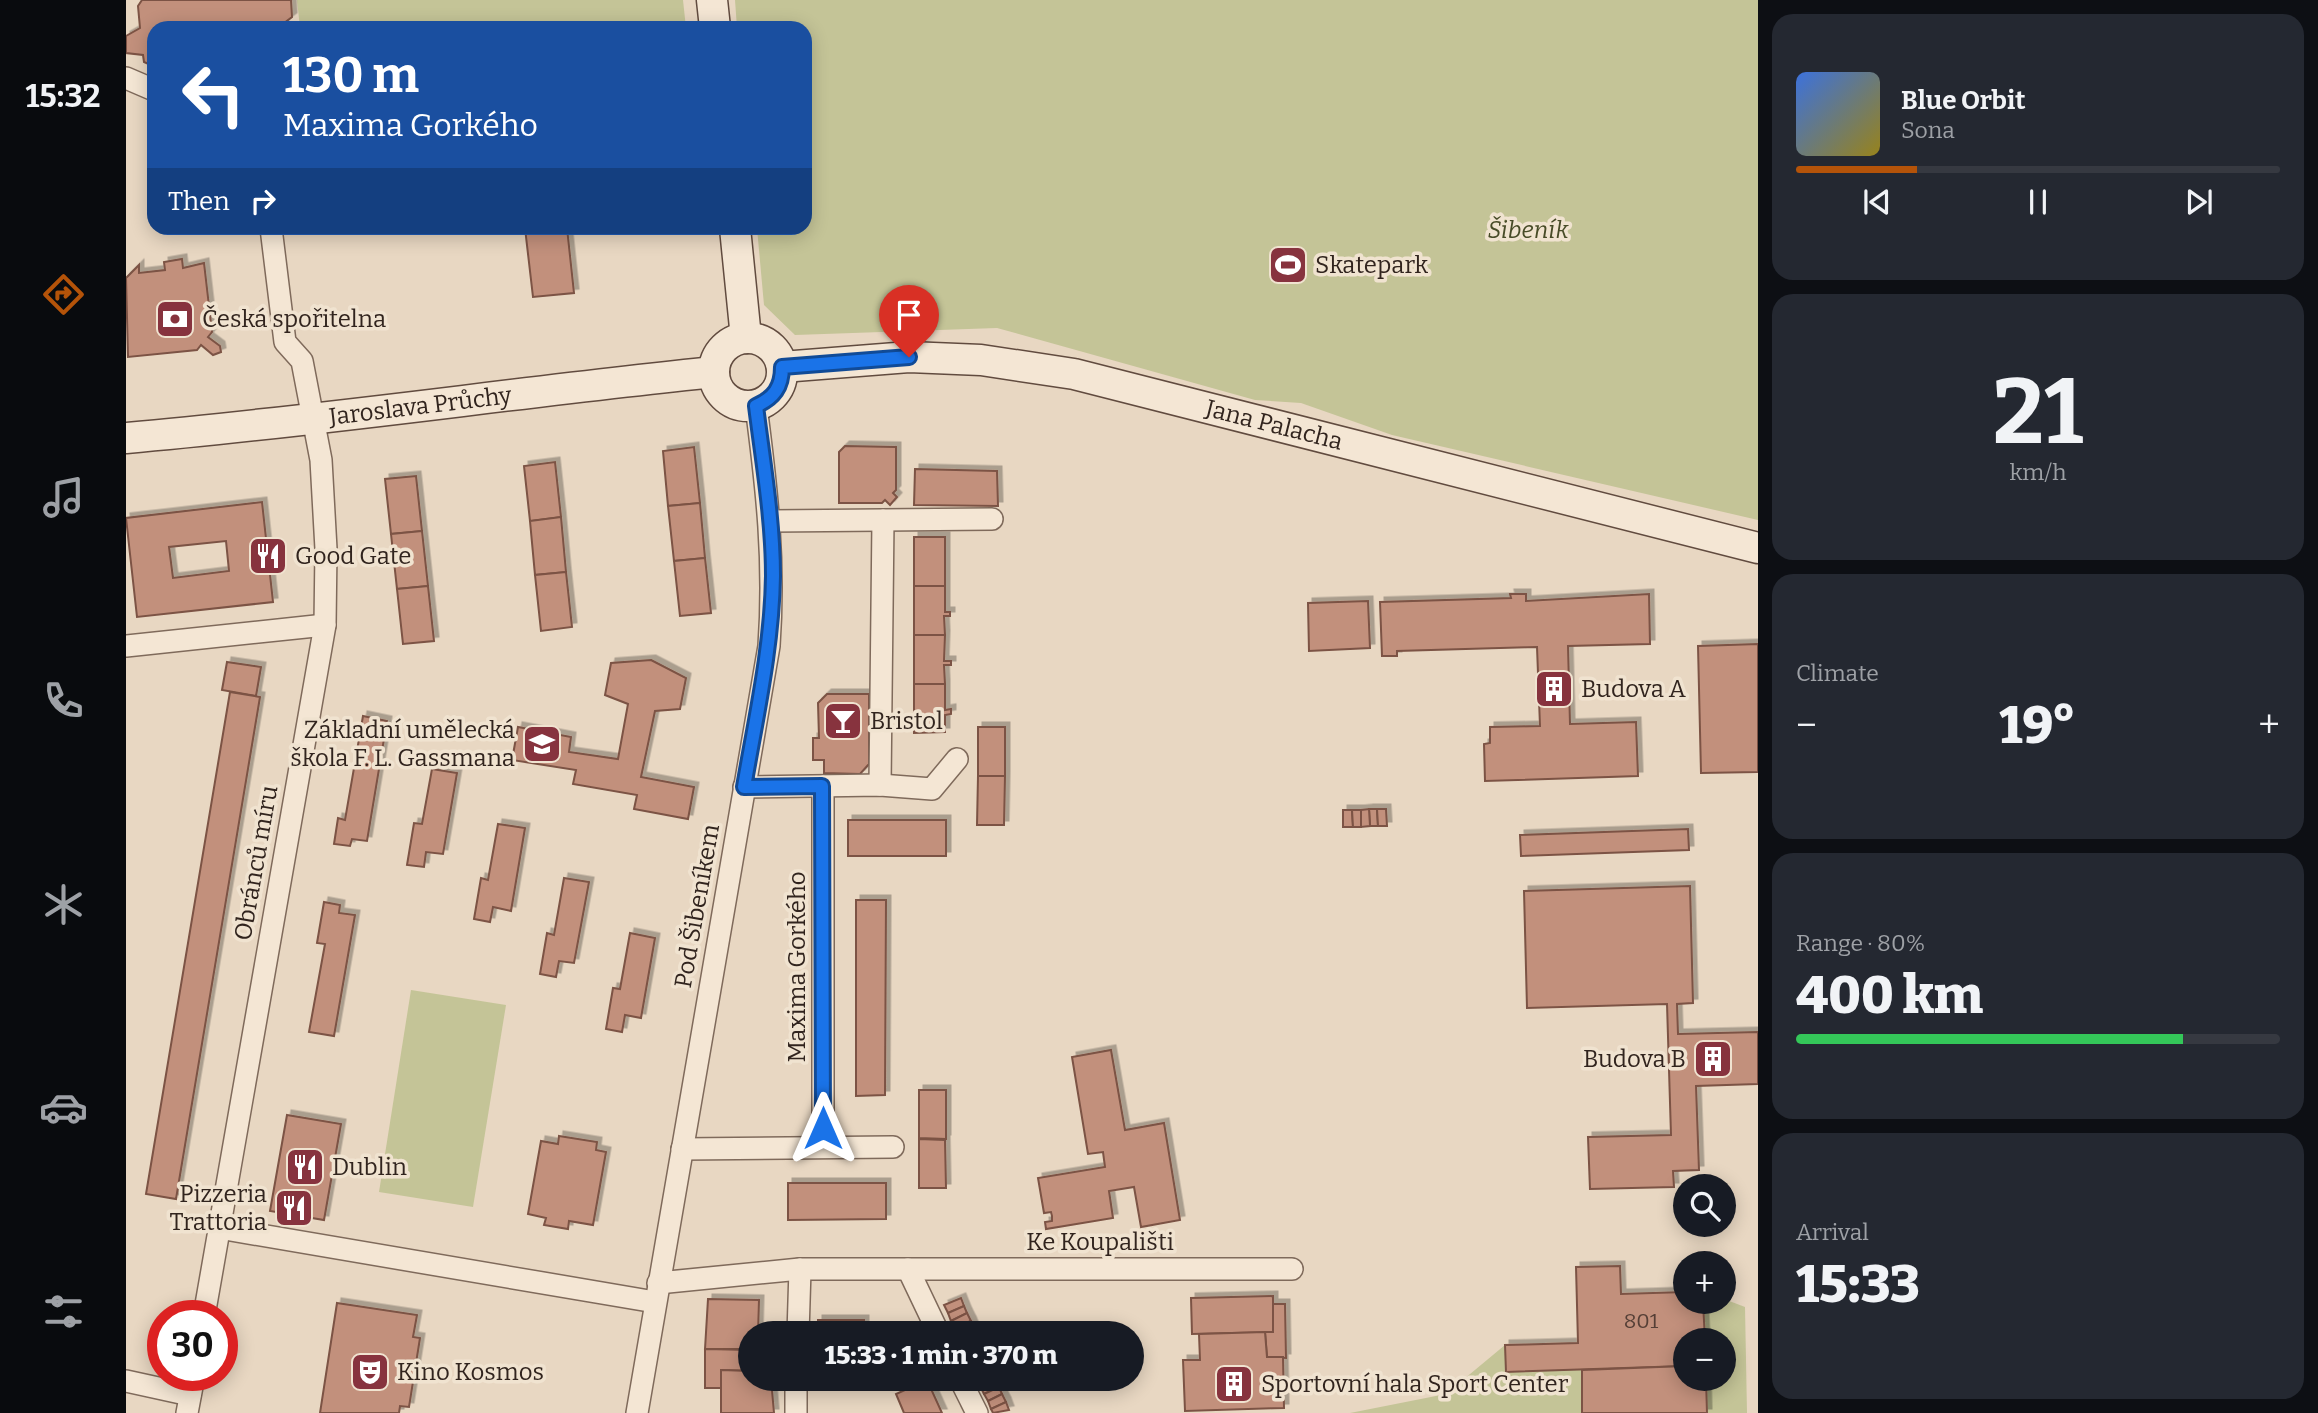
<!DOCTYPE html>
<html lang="en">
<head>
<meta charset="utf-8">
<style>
  body { margin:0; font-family:Bitter,serif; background:#242831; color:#f1f3f6; height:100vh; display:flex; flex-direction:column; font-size:26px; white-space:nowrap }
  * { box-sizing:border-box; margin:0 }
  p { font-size:23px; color:#9ea1a6 }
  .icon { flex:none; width:38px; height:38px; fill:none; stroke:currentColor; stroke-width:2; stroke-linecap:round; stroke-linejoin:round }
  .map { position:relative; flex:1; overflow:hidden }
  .drawer { display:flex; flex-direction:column; gap:14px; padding:14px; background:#0d0f14; width:560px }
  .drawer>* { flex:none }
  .top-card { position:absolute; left:21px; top:21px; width:665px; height:214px; border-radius:21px; box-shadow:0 4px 18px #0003; background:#1a4fa0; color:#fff; overflow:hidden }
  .tools { position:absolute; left:1547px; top:1174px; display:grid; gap:14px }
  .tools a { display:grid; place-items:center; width:63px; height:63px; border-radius:50%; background:#171b24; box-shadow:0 4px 18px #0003; font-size:35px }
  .speed { position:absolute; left:21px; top:1300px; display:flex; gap:14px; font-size:35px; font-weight:700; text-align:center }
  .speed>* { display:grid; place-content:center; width:91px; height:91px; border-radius:50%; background:#171b24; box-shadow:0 4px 18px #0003; line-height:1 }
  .speed .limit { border:10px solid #d22; background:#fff; color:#111 }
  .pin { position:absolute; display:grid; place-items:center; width:60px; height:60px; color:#fff; margin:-72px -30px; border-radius:50% 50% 50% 0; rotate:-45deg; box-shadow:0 0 7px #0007 }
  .pin .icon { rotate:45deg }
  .me { position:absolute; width:77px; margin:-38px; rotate:0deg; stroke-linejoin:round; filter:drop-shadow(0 0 5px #0008) }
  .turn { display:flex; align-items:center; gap:24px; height:147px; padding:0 21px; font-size:32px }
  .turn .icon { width:91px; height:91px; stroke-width:2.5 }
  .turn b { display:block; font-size:49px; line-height:60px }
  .then { display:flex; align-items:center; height:66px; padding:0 21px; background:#0003; gap:14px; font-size:26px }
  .big { font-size:52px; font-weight:800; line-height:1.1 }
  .drawer .card { flex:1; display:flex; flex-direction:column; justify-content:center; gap:10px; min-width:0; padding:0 24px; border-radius:21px; background:#242831 }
  .drawer .dial { align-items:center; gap:0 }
  .dial b { font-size:91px; line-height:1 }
  .song { display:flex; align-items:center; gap:21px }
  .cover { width:84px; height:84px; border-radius:10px; background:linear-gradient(135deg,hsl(220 70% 55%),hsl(50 70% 35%)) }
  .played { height:7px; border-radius:4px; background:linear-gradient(90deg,#b45309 25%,#363941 25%) }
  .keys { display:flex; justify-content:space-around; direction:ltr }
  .heat { display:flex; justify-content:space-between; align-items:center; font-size:38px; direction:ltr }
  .charge { height:10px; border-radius:5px; background:linear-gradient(90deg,#34c759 80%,#363941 0) }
  .trip { position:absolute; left:612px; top:1321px; width:406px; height:70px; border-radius:35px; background:#171b24; box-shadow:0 4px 18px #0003; font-weight:800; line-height:70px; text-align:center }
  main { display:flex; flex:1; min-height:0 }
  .tab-bar { display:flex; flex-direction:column; width:126px; justify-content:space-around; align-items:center; background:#090b0e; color:#9ea1a6 }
  .tab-bar .icon { width:49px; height:49px }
  .tab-bar .active { color:#b45309 }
  .tab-bar b { font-size:32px; color:#f1f3f6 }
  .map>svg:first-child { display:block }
  .green { fill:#c4c497; fill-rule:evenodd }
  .building { fill:#c2907c; stroke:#7c5344; stroke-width:2; fill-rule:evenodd; filter:url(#shadow) }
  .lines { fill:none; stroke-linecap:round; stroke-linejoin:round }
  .street-casing { stroke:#7f6a5b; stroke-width:24 }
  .secondary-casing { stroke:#614b3f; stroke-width:33 }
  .street { stroke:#f4e6d4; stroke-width:21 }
  .secondary { stroke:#f4e6d4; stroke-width:30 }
  .route-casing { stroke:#114b97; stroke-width:18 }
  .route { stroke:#1a73e8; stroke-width:12 }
  .labels { text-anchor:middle; stroke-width:7; stroke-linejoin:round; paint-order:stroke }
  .number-label { font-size:21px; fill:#553f36 }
  .park-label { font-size:24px; font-style:italic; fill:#474b27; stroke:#f0e3d0 }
  .poi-label { font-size:24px; fill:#31241e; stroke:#f0e3d0; text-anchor:start }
  .street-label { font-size:24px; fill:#31241e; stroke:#f0e3d0 }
</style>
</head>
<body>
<main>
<nav class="tab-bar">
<b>15:32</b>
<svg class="icon active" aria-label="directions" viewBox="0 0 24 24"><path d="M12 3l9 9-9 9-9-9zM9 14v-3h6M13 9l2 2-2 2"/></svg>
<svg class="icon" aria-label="music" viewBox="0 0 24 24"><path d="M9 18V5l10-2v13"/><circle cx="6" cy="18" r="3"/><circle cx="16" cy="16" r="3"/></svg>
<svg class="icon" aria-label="phone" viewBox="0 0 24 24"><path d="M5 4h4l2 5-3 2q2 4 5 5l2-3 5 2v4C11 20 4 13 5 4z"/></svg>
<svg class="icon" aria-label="climate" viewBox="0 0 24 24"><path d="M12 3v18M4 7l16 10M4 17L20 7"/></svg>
<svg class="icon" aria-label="car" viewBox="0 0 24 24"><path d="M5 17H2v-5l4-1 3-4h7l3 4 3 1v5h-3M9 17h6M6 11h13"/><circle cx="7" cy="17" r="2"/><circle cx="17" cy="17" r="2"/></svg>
<svg class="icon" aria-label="filters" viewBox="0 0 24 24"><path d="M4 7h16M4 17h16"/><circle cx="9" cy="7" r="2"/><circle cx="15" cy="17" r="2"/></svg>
</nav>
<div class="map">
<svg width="1632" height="1413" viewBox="0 0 1632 1413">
  <defs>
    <filter id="shadow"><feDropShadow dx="4.5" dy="-4.5" stdDeviation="0" flood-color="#0004"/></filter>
  </defs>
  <rect width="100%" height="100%" fill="#e8d7c2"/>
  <g class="green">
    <polygon points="171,0 557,0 560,28 174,28"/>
    <polygon points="609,0 1632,0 1632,520 1266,435 1175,403 1129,400 871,328 669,335 638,305 631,228 679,228 679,28 611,28"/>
    <polygon points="285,990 380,1005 347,1207 253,1192"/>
    <path d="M1494,1266L1495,1294L1559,1292V1302H1598V1299L1619,1307L1621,1413H1224L1320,1394L1379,1345L1452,1343L1450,1267ZM1559,1340H1598V1379H1559Z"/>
  </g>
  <g class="building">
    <polygon points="16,0 165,0 166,17 157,24 158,28 28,28 27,66 18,62 17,55 0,53 0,36 14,28 12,6"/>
    <polygon points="399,228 441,228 448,293 407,297"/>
    <polygon points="56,259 57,268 78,263 86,332 82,337 94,346 95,352 87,355 75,345 71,350 2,357 0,278 13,265 13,273 39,270 38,262"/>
    <polygon points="719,446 770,447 770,490 767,493 771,497 764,505 759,500 756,503 713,503 713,452"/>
    <polygon points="568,447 574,503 542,506 537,451"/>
    <polygon points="429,462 435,517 404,521 398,466"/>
    <polygon points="789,469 871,471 872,506 788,505"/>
    <polygon points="290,476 296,531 265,534 259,479"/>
    <path d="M136,502L147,602L11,617L0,518ZM100,541L103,571L47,578L43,547Z"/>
    <polygon points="574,503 579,558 548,561 542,506"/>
    <polygon points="435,517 440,572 409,575 404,521"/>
    <polygon points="296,531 302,586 271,589 265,534"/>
    <rect x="788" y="537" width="31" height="49"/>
    <polygon points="579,558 585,613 554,616 548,561"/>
    <polygon points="440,572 446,627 415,631 409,575"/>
    <polygon points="302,586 308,641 277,644 271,589"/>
    <polygon points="788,586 819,586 819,612 824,612 824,616 818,616 819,635 788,635"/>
    <polygon points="1384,594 1400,594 1400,601 1523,594 1524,644 1442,646 1444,724 1510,722 1512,776 1359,781 1358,744 1364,743 1364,727 1414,726 1411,647 1271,651 1271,656 1256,656 1254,602 1385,598"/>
    <polygon points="1242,601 1244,648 1183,651 1182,603"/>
    <polygon points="788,635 819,635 818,661 825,661 825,665 818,665 819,684 788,684"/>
    <polygon points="1632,644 1632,772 1575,773 1572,646"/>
    <polygon points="525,660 560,678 554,709 529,711 515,777 568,787 562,819 508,809 511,795 447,784 450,770 386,760 392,727 445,737 443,752 492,759 502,704 479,695 485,663"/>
    <polygon points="101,662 135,667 130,696 96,690"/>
    <polygon points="788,684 819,684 819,710 825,709 825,714 819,715 819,732 788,733"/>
    <polygon points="104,692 134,697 50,1199 20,1194"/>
    <polygon points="701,694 743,694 743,764 734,774 698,773 698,760 687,760 687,738 693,738 692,703"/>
    <polygon points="237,716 261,721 241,841 226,839 224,846 208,844 212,818 219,820"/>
    <rect x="852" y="727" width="27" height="49"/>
    <polygon points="306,769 331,773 317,854 300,852 298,867 281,865 288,823 296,824"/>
    <polygon points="852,776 879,776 878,825 851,825"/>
    <polygon points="1243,809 1251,809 1252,826 1244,826"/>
    <polygon points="1243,809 1244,826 1235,827 1235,810"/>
    <polygon points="1251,809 1260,809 1261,826 1252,826"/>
    <polygon points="1217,810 1226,810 1227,827 1217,827"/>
    <polygon points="1226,810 1235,810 1235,827 1227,827"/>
    <rect x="722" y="820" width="98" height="36"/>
    <polygon points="372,824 399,828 385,911 367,907 364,922 348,919 355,878 362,880"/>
    <polygon points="1562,829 1563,850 1395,856 1394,835"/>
    <polygon points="438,878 463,882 448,963 433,961 430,977 414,974 421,933 428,935"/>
    <polygon points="1564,886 1567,1003 1551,1004 1552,1034 1632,1032 1632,1084 1570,1086 1573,1170 1547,1171 1548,1187 1464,1189 1462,1137 1545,1135 1541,1004 1401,1008 1398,891"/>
    <polygon points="730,900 760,900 759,1095 730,1096"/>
    <polygon points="198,902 214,905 213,913 229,915 208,1036 183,1032 199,944 191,943"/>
    <polygon points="504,933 529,938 515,1018 499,1015 496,1032 480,1029 487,988 494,989"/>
    <polygon points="985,1050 999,1130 1038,1123 1054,1220 1015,1227 1008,1187 983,1191 987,1218 920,1229 919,1222 926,1221 926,1216 925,1212 918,1213 912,1178 979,1167 977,1152 962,1154 946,1057"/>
    <polygon points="793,1090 820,1090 820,1139 793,1138"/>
    <polygon points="161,1115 215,1124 198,1220 144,1211"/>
    <polygon points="433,1136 471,1142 470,1150 480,1152 467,1225 443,1221 442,1229 418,1225 420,1218 402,1214 415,1141 432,1144"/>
    <polygon points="793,1139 819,1140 820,1188 793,1188"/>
    <polygon points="662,1183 760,1183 760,1219 662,1220"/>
    <polygon points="1494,1266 1495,1294 1559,1292 1559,1302 1577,1302 1579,1340 1559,1340 1559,1366 1380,1372 1379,1345 1452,1343 1450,1267"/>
    <polygon points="1147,1296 1147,1332 1066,1334 1065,1298"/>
    <polygon points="835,1298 838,1306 822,1313 818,1305"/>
    <polygon points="582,1299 633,1300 632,1334 625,1334 625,1349 579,1349"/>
    <polygon points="211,1303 291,1315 287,1337 294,1338 283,1407 274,1406 273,1413 194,1413"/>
    <polygon points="1147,1304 1159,1304 1160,1358 1141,1357 1139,1332 1147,1332"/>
    <polygon points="838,1306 841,1313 825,1321 822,1313"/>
    <polygon points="841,1313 845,1321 828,1328 825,1321"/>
    <rect x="692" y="1320" width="23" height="14"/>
    <rect x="715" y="1320" width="23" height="14"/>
    <polygon points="845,1321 848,1328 831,1334 828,1328"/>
    <polygon points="1139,1332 1141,1357 1157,1357 1158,1408 1059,1411 1057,1360 1074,1360 1073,1334"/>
    <polygon points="579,1349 625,1350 625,1371 595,1370 596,1388 579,1388"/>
    <polygon points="1559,1366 1559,1379 1580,1379 1581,1413 1456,1413 1456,1370"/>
    <polygon points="595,1370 625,1371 625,1379 645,1379 648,1413 595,1413"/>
    <polygon points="851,1379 869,1379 854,1386"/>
    <polygon points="869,1379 873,1387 858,1394 854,1386"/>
    <polygon points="801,1380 816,1413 778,1413 770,1394"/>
    <polygon points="873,1387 876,1394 862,1401 858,1394"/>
    <polygon points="876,1394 880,1402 865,1409 862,1401"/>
    <polygon points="880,1402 883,1410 867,1413 865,1409"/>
  </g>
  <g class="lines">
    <defs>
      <g id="street">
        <polyline points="0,78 28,90"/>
        <polyline points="645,521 866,519"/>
        <polyline points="0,646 199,625"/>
        <polyline points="754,785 757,520"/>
        <polyline points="697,786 697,1147"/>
        <polyline points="618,787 754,785 806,789 831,759"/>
        <polyline points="556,1149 767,1147"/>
        <polyline points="93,1228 529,1302"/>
        <polyline points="782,1269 813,1334"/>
        <polyline points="532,1283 674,1269 1166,1269"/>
        <polyline points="78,1316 199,625 200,549 195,460 176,361 159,342 145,228"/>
        <polyline points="672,1334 674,1269"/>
        <polyline points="834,1379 851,1413"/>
        <polyline points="0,1381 64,1395"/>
        <polyline points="61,1413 68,1376"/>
        <path d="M511,1413L643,646C649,561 641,490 630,406"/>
        <polyline points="670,1413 670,1379"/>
      </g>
      <g id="secondary">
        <polyline points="586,0 589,28"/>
        <polyline points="609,228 620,338"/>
        <circle cx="622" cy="372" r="34"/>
        <path id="s1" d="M656,367L783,357L855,360L948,374L1632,548"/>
        <path id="s2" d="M0,438C196,421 392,392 588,372"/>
      </g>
    </defs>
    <use href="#street" class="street-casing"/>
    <use href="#secondary" class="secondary-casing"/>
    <use href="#street" class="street"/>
    <use href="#secondary" class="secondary"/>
  </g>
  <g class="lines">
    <defs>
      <path id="route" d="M697,1128L696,786L618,787C630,717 646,647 647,576C647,519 637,462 630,406C648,398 656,387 656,367L783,357"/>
    </defs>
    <use href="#route" class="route-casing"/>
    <use href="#route" class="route"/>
  </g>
  <defs>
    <symbol id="stadium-square" viewBox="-11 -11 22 22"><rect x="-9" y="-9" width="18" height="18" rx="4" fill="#87333e" stroke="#f0e3d0"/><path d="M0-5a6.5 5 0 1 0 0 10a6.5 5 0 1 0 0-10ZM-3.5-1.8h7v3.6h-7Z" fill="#fff"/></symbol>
    <symbol id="bank-square" viewBox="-11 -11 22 22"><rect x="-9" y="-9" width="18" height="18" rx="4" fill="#87333e" stroke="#f0e3d0"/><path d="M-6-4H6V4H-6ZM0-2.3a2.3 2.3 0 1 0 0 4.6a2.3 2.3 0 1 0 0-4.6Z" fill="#fff"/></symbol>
    <symbol id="restaurant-square" viewBox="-11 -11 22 22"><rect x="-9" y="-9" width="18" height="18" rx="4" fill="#87333e" stroke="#f0e3d0"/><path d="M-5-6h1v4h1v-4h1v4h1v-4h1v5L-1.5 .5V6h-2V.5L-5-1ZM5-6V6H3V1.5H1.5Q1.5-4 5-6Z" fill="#fff"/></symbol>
    <symbol id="building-square" viewBox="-11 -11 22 22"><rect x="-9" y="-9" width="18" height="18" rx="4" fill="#87333e" stroke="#f0e3d0"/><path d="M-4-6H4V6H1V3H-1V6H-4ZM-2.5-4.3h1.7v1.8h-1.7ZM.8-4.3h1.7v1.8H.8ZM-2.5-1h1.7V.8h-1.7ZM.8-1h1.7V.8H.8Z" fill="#fff"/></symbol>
    <symbol id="bar-square" viewBox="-11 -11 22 22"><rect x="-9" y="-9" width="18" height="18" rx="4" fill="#87333e" stroke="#f0e3d0"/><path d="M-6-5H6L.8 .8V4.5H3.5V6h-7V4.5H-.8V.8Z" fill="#fff"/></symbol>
    <symbol id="school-square" viewBox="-11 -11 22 22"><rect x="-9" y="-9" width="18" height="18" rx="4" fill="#87333e" stroke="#f0e3d0"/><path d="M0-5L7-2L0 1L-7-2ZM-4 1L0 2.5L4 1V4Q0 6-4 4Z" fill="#fff"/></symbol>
    <symbol id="theatre-square" viewBox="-11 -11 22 22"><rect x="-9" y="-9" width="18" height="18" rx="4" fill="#87333e" stroke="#f0e3d0"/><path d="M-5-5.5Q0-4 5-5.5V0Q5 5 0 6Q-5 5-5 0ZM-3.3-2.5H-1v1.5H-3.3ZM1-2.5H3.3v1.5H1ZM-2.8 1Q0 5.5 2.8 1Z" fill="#fff"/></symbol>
  </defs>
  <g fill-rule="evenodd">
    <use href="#stadium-square" x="1140" y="243" width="44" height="44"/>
    <use href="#bank-square" x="27" y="297" width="44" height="44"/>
    <use href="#restaurant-square" x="120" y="534" width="44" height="44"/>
    <use href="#building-square" x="1406" y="667" width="44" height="44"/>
    <use href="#bar-square" x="695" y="699" width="44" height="44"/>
    <use href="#school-square" x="394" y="722" width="44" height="44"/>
    <use href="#building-square" x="1565" y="1037" width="44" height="44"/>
    <use href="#restaurant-square" x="157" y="1145" width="44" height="44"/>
    <use href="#restaurant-square" x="146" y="1186" width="44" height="44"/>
    <use href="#theatre-square" x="222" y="1350" width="44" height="44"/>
    <use href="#building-square" x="1086" y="1362" width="44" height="44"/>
  </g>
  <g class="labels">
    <g class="number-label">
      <text x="1515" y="1328">801</text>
    </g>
    <g class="park-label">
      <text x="1402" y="238">Šibeník</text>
    </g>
    <g class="poi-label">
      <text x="1189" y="273">Skatepark</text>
      <text x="76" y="327">Česká spořitelna</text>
      <text x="169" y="564">Good Gate</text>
      <text x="1455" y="697">Budova A</text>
      <text x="744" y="729">Bristol</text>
      <text x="389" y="738" text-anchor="end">Základní umělecká<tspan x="389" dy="28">škola F. L. Gassmana</tspan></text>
      <text x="1560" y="1067" text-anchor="end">Budova B</text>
      <text x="206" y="1175">Dublin</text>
      <text x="141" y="1202" text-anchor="end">Pizzeria<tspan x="141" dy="28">Trattoria</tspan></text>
      <text x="271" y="1380">Kino Kosmos</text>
      <text x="1135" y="1392">Sportovní hala Sport Center</text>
    </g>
    <g class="street-label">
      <text dy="8" stroke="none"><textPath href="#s2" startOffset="296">Jaroslava Průchy</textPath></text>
      <text dy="8" stroke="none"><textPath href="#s1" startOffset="500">Jana Palacha</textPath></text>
      <text transform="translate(130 863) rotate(-80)" y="8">Obránců míru</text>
      <text transform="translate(571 906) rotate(-80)" y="8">Pod Šibeníkem</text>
      <text transform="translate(671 967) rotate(-90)" y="8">Maxima Gorkého</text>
      <text x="974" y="1250">Ke Koupališti</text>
    </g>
  </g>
</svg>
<div class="tools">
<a><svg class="icon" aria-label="search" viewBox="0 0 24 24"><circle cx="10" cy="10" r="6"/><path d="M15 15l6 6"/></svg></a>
<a>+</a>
<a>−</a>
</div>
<div class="speed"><div class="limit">30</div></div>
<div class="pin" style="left:783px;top:357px;background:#d93025"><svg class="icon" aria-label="arrive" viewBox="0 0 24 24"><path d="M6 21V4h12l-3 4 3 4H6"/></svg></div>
<svg class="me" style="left:697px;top:1128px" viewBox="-20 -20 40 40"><path d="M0-17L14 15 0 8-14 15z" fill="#1a73e8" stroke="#fff" stroke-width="4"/></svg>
<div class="trip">15:33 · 1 min · 370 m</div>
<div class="top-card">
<div class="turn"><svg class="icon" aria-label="left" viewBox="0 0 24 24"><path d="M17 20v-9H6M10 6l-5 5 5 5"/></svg><div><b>130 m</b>Maxima Gorkého</div></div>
<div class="then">Then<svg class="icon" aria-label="right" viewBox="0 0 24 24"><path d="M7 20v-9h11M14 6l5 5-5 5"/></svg></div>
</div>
</div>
<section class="drawer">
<div class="card">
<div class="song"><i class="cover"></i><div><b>Blue Orbit</b><p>Sona</p></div></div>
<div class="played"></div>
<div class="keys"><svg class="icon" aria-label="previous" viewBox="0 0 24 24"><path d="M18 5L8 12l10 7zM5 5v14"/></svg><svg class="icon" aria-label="pause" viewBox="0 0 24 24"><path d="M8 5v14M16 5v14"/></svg><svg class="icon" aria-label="next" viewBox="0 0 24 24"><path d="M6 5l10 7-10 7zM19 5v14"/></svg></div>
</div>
<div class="card dial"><b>21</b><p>km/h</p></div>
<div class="card"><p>Climate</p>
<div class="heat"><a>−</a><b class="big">19°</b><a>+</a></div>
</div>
<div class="card"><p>Range · 80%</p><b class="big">400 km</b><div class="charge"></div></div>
<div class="card"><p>Arrival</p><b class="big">15:33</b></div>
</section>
</main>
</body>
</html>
